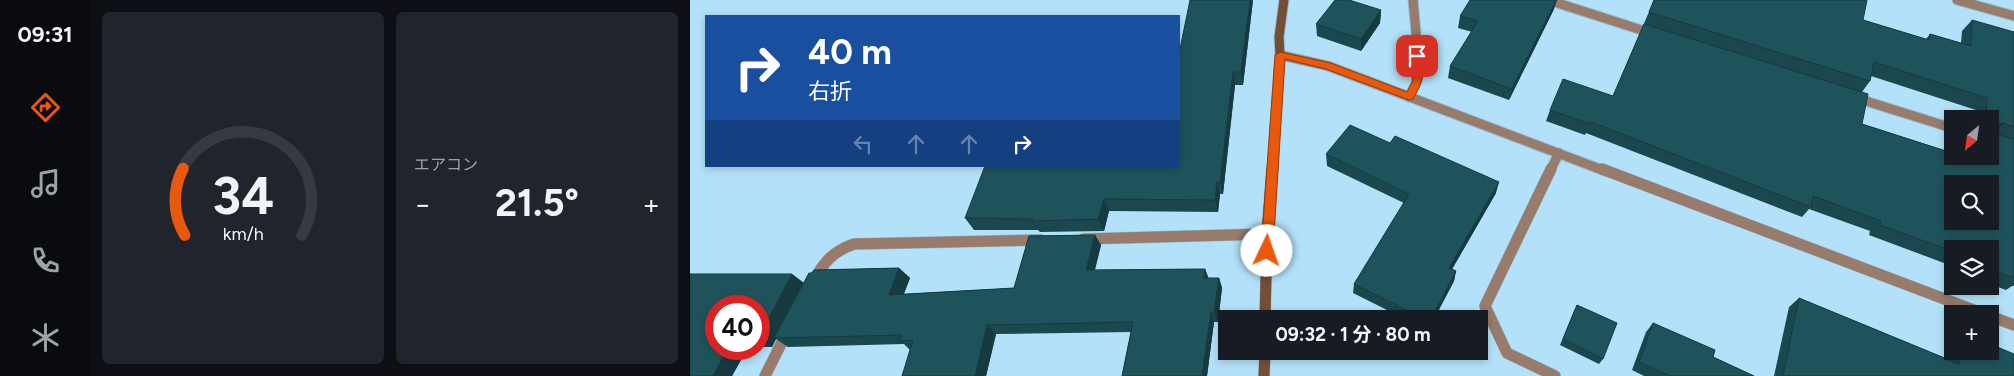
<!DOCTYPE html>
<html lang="ja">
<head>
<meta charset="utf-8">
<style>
  body { margin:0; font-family:Figtree,"Noto Sans JP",sans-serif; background:#20242c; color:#f1f3f6; height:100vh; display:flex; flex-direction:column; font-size:19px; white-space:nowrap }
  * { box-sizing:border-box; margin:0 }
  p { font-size:16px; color:#9ea1a6 }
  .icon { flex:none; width:28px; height:28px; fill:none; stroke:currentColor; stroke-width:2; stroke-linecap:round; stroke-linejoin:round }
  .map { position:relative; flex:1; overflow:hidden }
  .drawer { display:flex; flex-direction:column; gap:12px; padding:12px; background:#0d0f14; width:600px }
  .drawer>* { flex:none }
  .guide { position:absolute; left:15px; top:15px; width:475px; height:152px; border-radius:0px; box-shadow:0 2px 8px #0003; background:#1a4fa0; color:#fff; overflow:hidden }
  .needle { width:32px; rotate:209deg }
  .controls { position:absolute; left:1254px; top:110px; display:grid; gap:10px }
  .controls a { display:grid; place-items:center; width:55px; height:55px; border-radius:0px; background:#171b24; box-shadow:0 2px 8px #0003; font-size:25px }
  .speed { position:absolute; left:15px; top:295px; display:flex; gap:10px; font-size:25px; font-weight:700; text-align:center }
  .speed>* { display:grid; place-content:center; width:65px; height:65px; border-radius:50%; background:#171b24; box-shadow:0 2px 8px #0003; line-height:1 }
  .speed .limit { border:8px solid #d22; background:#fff; color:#111 }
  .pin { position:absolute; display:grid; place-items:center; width:42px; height:42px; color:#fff; margin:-21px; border-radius:10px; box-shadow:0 2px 8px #0006 }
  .me { position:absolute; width:55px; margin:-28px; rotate:3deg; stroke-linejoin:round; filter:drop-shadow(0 0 4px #0008) }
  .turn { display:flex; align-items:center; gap:18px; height:105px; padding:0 20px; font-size:22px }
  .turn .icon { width:65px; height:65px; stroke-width:2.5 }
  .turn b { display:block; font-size:35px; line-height:42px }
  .lanes { display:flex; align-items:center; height:48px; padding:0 20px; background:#0003; justify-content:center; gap:25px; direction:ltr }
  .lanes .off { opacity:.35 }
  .big { font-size:38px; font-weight:700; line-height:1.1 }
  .drawer .widget { flex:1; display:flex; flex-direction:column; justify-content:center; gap:8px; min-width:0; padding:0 18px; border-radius:8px; background:#20242c }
  .drawer .dial { align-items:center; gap:0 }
  .dial svg { height:130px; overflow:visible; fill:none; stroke:#363941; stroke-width:7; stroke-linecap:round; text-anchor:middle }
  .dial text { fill:#f1f3f6; stroke:none }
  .heat { display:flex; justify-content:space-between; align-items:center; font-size:28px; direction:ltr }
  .drawer .tiles { flex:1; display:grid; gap:12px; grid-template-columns:repeat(2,1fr) }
  .trip { position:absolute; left:528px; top:310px; width:270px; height:50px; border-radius:0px; background:#171b24; box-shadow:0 2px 8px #0003; font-weight:700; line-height:50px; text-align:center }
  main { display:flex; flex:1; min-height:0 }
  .menu { display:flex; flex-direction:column; width:90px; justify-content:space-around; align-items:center; background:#090b0e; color:#9ea1a6 }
  .menu .icon { width:35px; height:35px }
  .menu .selected { color:#ea580c }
  .menu b { font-size:22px; color:#f1f3f6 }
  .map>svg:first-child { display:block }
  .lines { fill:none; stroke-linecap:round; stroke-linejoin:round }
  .street-far1-casing { stroke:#93bed5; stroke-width:11 }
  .street-casing { stroke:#93bed5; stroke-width:12 }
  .secondary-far1-casing { stroke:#93bed5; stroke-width:11 }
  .secondary-casing { stroke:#93bed5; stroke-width:12 }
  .street-far1 { stroke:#987b6b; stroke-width:9 }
  .street { stroke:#987b6b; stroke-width:11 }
  .secondary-far1 { stroke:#764e36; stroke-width:9 }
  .secondary { stroke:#764e36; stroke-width:11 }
  .wall { fill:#1b474f; fill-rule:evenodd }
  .shaded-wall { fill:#163a40 }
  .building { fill:#1f535c; stroke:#163a40; fill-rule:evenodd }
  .route { fill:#ea580c; stroke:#983908 }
</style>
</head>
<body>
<main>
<nav class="menu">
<b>09:31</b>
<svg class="icon selected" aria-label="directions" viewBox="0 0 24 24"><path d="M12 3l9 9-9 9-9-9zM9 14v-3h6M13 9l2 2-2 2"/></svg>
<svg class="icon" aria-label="music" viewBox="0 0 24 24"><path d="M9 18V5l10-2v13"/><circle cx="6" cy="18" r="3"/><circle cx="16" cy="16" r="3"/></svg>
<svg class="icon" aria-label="phone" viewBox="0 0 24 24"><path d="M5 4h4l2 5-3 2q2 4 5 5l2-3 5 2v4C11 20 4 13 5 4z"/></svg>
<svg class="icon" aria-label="climate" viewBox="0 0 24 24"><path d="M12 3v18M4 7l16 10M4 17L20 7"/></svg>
</nav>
<section class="drawer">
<div class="tiles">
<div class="widget dial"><svg viewBox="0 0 100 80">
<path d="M14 69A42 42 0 1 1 86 69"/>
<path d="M14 69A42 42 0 0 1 13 28" stroke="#ea580c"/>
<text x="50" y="56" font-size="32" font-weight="700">34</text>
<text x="50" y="72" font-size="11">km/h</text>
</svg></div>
<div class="widget"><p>エアコン</p>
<div class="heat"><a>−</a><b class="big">21.5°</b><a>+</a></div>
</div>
</div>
</section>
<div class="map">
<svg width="1324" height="376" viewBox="0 0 1324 376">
  <rect width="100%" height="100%" fill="#b3e1f9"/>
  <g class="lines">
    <defs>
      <g id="street-far1">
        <polyline points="858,0 964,34"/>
        <polyline points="1267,0 1324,16"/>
        <polyline points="590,55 638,66 915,171"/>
        <polyline points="719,97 727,82 729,66 723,0"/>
        <polyline points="1163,97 1262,128"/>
        <polyline points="860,171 869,153"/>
      </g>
      <g id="street">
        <polyline points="861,169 795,306 817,353 865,376"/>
        <polyline points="912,169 1294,314"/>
        <polyline points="393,239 577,234"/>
        <path d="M123,282C133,263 143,251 164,244L351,240"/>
        <polyline points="1300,316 1324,325"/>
        <polyline points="75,376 97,332"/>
      </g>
      <polyline id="secondary-far1" points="582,171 590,55 589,37 594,0"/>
      <g id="secondary">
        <polyline points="575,319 577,234 582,169"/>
        <polyline points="574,376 575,351"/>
      </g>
    </defs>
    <use href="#street-far1" class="street-far1-casing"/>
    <use href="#street" class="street-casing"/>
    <use href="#secondary-far1" class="secondary-far1-casing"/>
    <use href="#secondary" class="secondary-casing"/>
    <use href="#street-far1" class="street-far1"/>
    <use href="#street" class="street"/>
    <use href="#secondary-far1" class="secondary-far1"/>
    <use href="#secondary" class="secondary"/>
  </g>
  <g class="wall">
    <polygon points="563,0 553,85 545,85 533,194 530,194 528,212 419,211 414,231 350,232 348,230 284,230 275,218 489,166"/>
    <path d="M964,0L1173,20L1236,39L1240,34L1271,43L1272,31L1282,20L1324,32V286H1322L1316,290L1300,284V249H1262V266L1179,235L1180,231L1119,209L1112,217L896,133L895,135L856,121L860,110L923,96ZM1181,76L1286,110L1285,119H1300V156H1283L1282,159L1172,124V92L1180,81Z"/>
    <polygon points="864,9 819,100 758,78 760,66 782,32 768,28 770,16"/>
    <polygon points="691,10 690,23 671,51 627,36 626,24"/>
    <polygon points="636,154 806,193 762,269 766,271 764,281 744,319 715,319 663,293 664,284 714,203 637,166"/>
    <polygon points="405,235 411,245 405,270 515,269 518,278 529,278 532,288 528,322 524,322 517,376 432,376 441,332 306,334 296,376 212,376 220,350 214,344 98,347 86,339 82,347 69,347 69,306 26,306 26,349 57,349 42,376 0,376 0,274 102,274 114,283 119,273 122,273 124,270 209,268 220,278 214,294 324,288 339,236"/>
    <polygon points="1109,298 1255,358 1256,342 1262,337 1262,351 1300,351 1324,376 1084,376 1099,307"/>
    <polygon points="887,305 913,359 909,364 870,345 884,311"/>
    <polygon points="963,323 1023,357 1064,376 954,376 942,370 956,332"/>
  </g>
  <g class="shaded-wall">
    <polygon points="560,0 563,0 553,85 551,72"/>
    <polygon points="866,0 867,0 864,9 819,100 822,89"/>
    <polygon points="691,10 690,23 671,51 671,39"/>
    <polygon points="543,72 545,85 533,194 530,182"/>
    <polygon points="1314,123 1302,134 1308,124"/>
    <polygon points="527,182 530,194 528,212 525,200"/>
    <polygon points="809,182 806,193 757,278 759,268"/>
    <polygon points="414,199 419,211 414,231 408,219"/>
    <polygon points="405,235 411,245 402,280 396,270"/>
    <polygon points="209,268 220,278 209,305 199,295"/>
    <polygon points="515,269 519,279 514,278"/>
    <polygon points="766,271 764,281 744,319 741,319"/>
    <polygon points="102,274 115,284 84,338 86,339 82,347 69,339 69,337"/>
    <polygon points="529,278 532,288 528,322 524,313"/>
    <polygon points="521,312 524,322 517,376 512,376"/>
    <polygon points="297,325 306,334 296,376 285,376"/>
    <polygon points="37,349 57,349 42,376 23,376"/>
  </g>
  <g class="building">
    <polygon points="500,0 560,0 551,72 543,72 530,182 527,182 525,200 414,199 408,219 342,221 343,219 275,218 295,166 489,166 489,54"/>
    <polygon points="645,0 659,0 691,10 671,39 626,24"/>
    <polygon points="780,0 866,0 822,89 760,66 788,21 770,16"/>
    <path d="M964,0H1177L1173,20L1239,40L1240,34L1281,46L1282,20L1324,32V127L1314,123L1308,124L1306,127L1310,135L1324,139V278L1300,269V249H1262V251L1190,225L1191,221L1123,196L1121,207L901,122L900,124L860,110L873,79L923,96L954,24L1178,94L1172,124L1262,153V156H1274L1294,163V156H1300V119H1296L1297,98L1184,62L1180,81L959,12ZM1262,184H1300V221H1262Z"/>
    <polygon points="660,125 700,143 705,136 809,182 759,268 766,271 741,319 735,319 664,284 719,194 636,154"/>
    <polygon points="405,235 396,270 515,269 514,278 529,278 524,313 521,312 512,376 432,376 443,322 297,325 285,376 212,376 223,340 210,341 212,335 84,338 119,273 122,273 124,270 209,268 199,295 324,288 339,236"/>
    <polygon points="0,274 102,274 69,337 69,306 26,306 26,349 37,349 23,376 0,376"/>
    <polygon points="1109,298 1269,364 1269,351 1300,351 1300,344 1324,354 1324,376 1093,376"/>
    <polygon points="887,305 927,323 913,359 873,339"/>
    <polygon points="963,323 1025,350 1023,357 1064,376 980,376 949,362"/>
  </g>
  <path class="route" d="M590,52L641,63L717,92L722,82L724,53H731C738,69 731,85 723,99L719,100L636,69L595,59L583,251L581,255L577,257L572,255L571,251L585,55Z"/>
</svg>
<div class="controls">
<a><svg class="needle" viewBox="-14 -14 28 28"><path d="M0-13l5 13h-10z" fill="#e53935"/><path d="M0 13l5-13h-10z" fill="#9ea1a6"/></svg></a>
<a><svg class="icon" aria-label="search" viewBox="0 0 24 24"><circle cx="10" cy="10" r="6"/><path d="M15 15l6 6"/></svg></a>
<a><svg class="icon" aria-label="layers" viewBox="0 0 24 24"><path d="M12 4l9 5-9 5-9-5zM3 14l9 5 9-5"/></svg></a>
<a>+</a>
</div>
<div class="speed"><div class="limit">40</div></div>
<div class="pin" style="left:727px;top:56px;background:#d93025"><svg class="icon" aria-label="arrive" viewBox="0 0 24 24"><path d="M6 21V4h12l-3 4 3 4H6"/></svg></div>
<svg class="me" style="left:577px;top:251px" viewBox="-20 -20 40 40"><circle r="19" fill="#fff"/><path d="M0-13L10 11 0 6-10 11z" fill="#ea580c"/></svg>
<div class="trip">09:32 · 1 分 · 80 m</div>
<div class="guide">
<div class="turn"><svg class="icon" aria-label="right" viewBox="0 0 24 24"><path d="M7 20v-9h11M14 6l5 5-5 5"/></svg><div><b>40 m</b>右折</div></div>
<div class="lanes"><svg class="icon off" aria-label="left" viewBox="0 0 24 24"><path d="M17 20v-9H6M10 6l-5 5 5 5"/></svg><svg class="icon off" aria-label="ahead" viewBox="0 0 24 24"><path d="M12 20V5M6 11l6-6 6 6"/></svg><svg class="icon off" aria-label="ahead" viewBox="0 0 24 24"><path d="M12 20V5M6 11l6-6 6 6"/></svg><svg class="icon" aria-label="right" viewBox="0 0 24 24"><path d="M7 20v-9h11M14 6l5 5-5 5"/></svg></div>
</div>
</div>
</main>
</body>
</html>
